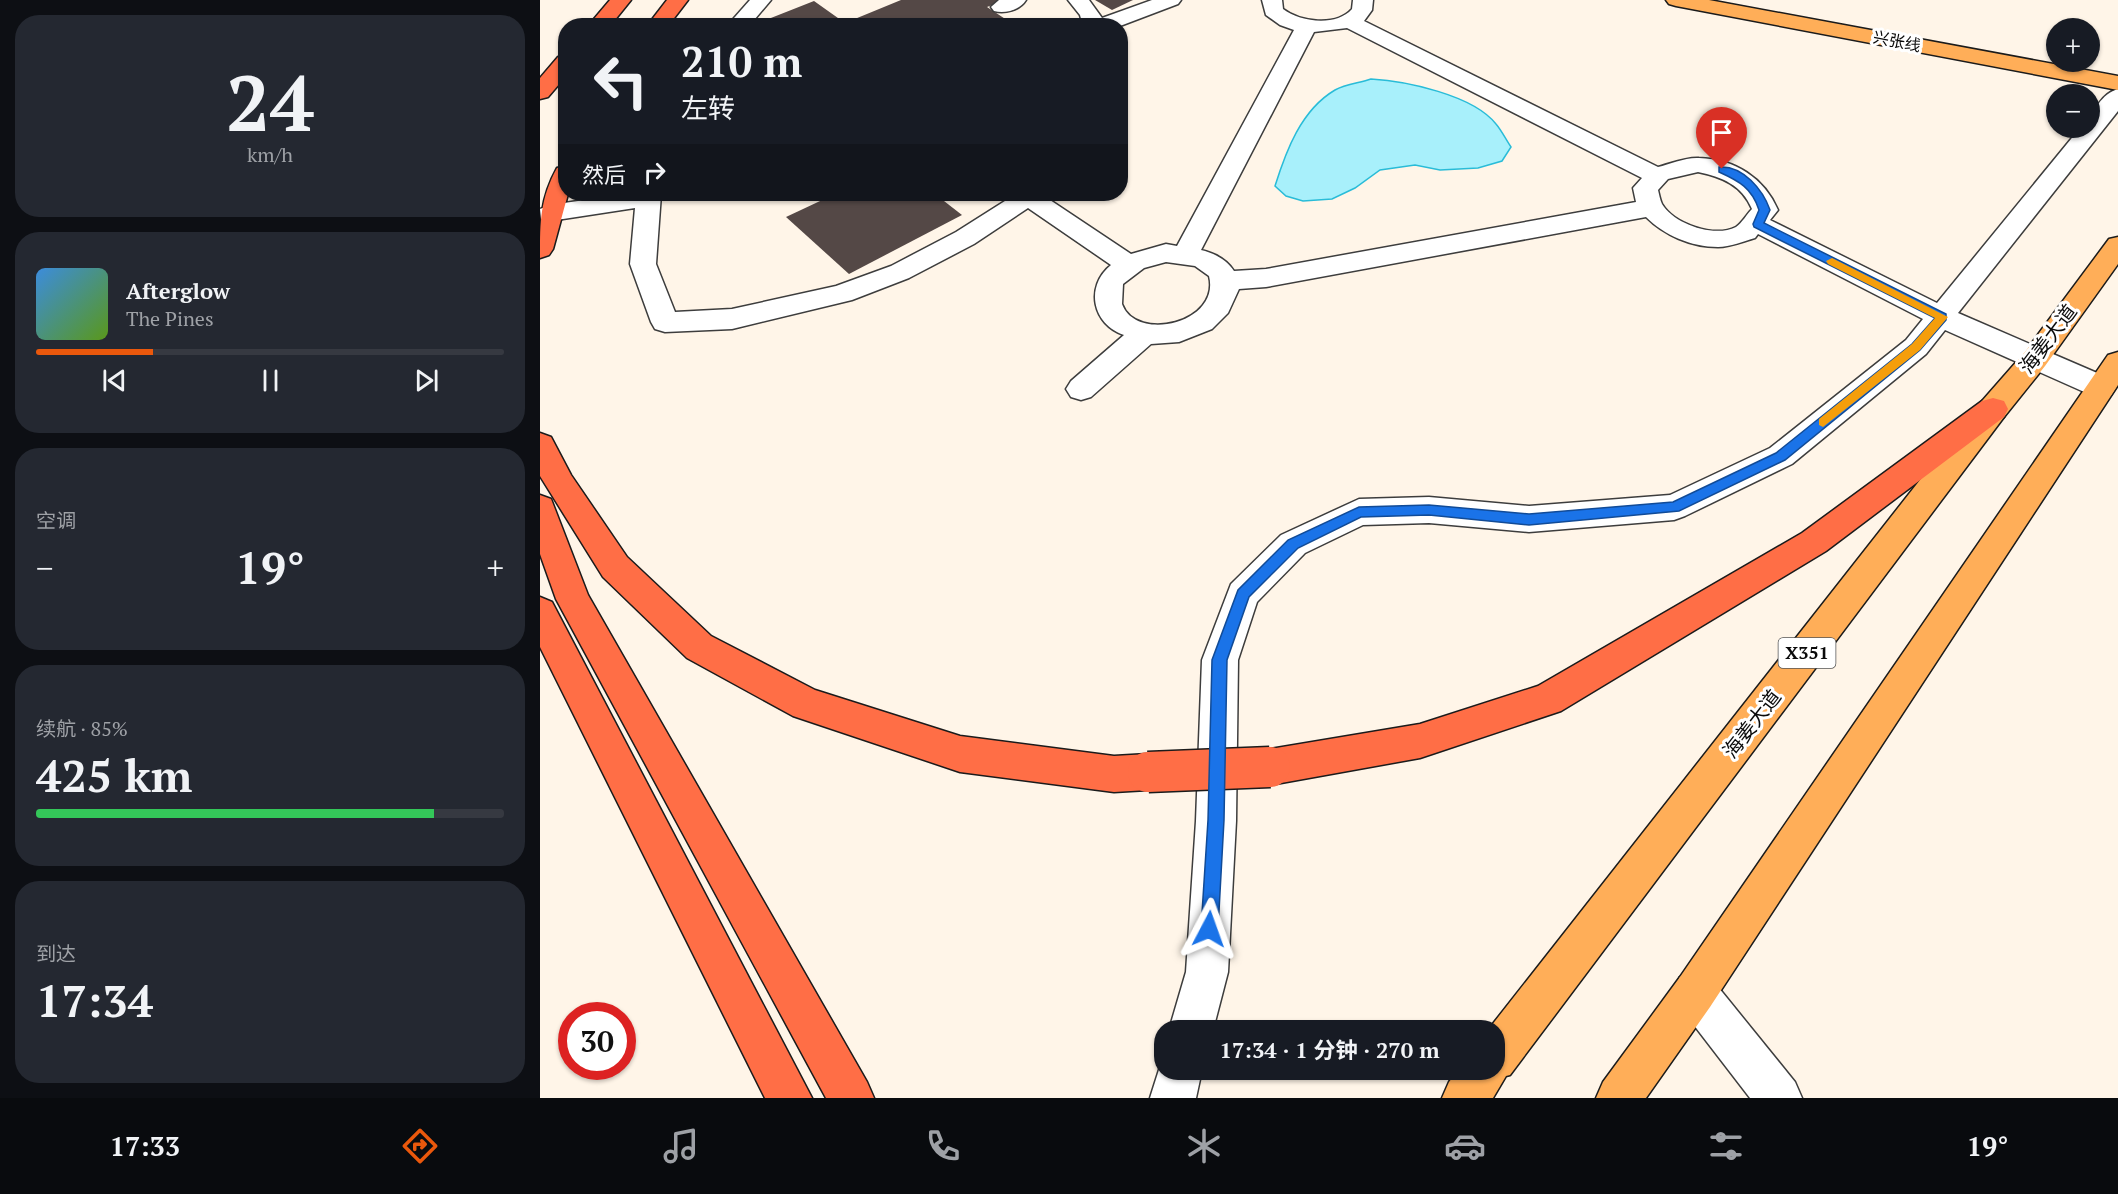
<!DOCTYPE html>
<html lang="zh">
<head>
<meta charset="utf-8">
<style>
  body { margin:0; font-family:"PT Serif","Noto Sans SC",serif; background:#242831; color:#f1f3f6; height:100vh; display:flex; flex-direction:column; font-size:22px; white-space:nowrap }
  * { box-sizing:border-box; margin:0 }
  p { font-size:20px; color:#9ea1a6 }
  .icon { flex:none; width:33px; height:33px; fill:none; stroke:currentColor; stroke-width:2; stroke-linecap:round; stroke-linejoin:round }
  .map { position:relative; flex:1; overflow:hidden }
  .sheet { display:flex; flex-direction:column; gap:15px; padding:15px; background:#0d0f14; width:540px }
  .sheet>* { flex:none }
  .guide { position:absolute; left:18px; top:18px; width:570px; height:183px; border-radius:24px; box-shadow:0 2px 4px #0004; background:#171b24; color:#f1f3f6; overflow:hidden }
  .fabs { position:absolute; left:1506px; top:18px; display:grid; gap:12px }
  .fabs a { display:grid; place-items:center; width:54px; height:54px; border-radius:50%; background:#171b24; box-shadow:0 2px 4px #0004; font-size:30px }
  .speed { position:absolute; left:18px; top:1002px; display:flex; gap:12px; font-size:30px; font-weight:700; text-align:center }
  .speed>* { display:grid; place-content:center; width:78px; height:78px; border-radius:50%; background:#171b24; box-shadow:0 2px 4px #0004; line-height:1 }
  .speed .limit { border:9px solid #d22; background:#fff; color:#111 }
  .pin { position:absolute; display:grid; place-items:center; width:51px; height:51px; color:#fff; margin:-62px -26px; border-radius:50% 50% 50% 0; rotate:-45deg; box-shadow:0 0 6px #0007 }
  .pin .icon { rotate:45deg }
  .me { position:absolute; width:66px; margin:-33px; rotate:4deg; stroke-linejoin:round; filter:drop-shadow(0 0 4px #0008) }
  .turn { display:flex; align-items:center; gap:21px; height:126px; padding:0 24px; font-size:27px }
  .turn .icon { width:78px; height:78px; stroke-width:2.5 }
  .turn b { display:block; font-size:42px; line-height:51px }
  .then { display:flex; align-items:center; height:57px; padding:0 24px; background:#0003; gap:12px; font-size:22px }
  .big { font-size:45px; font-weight:700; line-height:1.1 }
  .sheet .tile { flex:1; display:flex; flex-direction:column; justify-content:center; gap:9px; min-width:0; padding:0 21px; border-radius:24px; background:#242831 }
  .sheet .dial { align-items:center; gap:0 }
  .dial b { font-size:78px; line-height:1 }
  .song { display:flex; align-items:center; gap:18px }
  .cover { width:72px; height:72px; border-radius:9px; background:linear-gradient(135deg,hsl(210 70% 55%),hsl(90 70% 35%)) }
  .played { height:6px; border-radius:3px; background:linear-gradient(90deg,#ea580c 25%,#363941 25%) }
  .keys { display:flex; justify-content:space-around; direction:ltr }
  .heat { display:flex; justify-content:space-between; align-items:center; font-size:33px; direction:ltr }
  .charge { height:9px; border-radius:4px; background:linear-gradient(90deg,#34c759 85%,#363941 0) }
  .trip { position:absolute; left:614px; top:1020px; width:351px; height:60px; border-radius:24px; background:#171b24; box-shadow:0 2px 4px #0004; font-weight:700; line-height:60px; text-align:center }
  .tab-bar { display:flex; height:96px; justify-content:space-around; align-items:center; background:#090b0e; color:#9ea1a6 }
  .tab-bar .icon { width:42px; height:42px }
  .tab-bar .active { color:#ea580c }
  .tab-bar b { font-size:27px; color:#f1f3f6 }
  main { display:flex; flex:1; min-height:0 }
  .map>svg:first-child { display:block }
  .water { fill:#a8f0fb; stroke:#29bcd8; stroke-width:1.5 }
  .building { fill:#544846 }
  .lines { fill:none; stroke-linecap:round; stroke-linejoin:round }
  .minor-casing { stroke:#3d3d3d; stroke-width:3 }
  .major-casing { stroke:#1b1b1b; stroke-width:3 }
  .highway-casing { stroke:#1b1b1b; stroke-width:3 }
  .minor { fill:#fff; fill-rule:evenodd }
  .major { fill:#ffae58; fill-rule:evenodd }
  .highway { fill:#ff6e46; fill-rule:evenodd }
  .highway-bridge-casing { stroke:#1b1b1b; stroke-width:43; stroke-linecap:butt }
  .highway-bridge { stroke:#ff6e46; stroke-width:40 }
  .route { fill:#1a73e8; stroke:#114b97; stroke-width:1.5 }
  .slow { fill:#f59e0b }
  .labels { text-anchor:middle; stroke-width:6; stroke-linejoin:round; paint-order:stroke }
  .far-street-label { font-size:16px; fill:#0a0a0a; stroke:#fff }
  .shield { fill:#fff; stroke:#545454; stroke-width:1.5 }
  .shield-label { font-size:18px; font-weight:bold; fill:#0a0a0a }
  .street-label { font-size:20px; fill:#0a0a0a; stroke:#fff }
</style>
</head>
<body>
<main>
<section class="sheet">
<div class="tile dial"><b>24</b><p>km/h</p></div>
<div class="tile">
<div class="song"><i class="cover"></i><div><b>Afterglow</b><p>The Pines</p></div></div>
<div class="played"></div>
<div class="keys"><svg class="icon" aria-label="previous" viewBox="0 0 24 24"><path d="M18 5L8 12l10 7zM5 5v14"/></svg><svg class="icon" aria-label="pause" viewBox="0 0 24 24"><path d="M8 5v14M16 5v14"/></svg><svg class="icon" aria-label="next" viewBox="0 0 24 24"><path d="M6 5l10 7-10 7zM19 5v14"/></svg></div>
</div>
<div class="tile"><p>空调</p>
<div class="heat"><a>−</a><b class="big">19°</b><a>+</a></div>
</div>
<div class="tile"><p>续航 · 85%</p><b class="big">425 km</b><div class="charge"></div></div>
<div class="tile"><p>到达</p><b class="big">17:34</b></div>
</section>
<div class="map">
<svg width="1578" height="1098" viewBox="0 0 1578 1098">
  <rect width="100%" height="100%" fill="#fff5e8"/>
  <path class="water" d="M831,79C866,81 933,95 956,124C962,131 966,140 971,147L962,161L938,168L900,170L875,165L840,170L815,188L792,199L763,201L746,196L735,186C746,151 761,110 795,90C806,84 820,83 831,79Z"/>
  <g class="building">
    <polygon points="361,0 465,0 447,7 476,26 216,24 274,1 305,23"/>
    <polygon points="555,0 593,0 572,10"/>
    <polygon points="295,194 395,194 422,215 309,274 246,217"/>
  </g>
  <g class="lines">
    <defs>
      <g id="minor">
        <polygon points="210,0 231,0 209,26 187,26"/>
        <path d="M459,0H486C480,10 465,14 454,11L451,7Z"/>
        <polygon points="528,0 549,0 562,18 612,0 641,0 638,4 580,26 543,26 540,15"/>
        <path d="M722,0H742L743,9C760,22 796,27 812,9L813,0H833L832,10L824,21L1118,167C1130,164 1146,157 1159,158C1195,159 1224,178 1238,210L1230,220L1397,303L1540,128H1550C1550,112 1563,93 1578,89V111L1418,313L1571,379L1576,387L1571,395L1561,398L1551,395L1405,330L1386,354L1252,464L1145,516L1134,520L989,532L889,523L823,525L765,553L717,602L698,660L696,821L688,972L673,1030H629L646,972L656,821L662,660L691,584L741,535L819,499L889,497L989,506L1130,495L1230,448L1366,340L1383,319L1218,234L1215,238C1204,241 1190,247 1178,247C1151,247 1124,235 1106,217L726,287L699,289L688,313L672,329L639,342L611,344L551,397L541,400L531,397L526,389L531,381L584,335C553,325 544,287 571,265L488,208L434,244L369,278L312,300L192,329L125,332L115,329L111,322L90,264L95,208L10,221L1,219L0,209L10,205L87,194H121L116,264L135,312L192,309L296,286L351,266L416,232L476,194H505L504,196L591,254L626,244L637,246L754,30L740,25L726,15ZM807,28L1102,178L1093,188L1096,202L726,269L694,271C687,260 674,253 661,250L774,32ZM1158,172C1182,177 1202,185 1212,209C1207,214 1202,223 1196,227C1174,238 1134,224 1122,204C1120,200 1119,194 1118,190L1128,179ZM626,262L655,266L669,276C681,323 596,343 582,304L583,284L604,268Z"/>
        <polygon points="1155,970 1170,977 1255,1082 1262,1098 1210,1098 1140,1007 1133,992 1140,977"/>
        <polygon points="624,1054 624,1070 662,1070 656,1098 610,1098"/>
      </g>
      <g id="major">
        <polygon points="1126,0 1169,0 1578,76 1578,90 1136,6 1129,4"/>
        <polygon points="1578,237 1578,264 1505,366 1464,417 970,1075 966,1076 953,1098 902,1098 909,1082 918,1070 954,1070 954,1030 948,1030 1442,401 1485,352 1569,239"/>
        <polygon points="1578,352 1578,385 1170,1007 1106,1098 1056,1098 1063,1082 1140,977 1568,355"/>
      </g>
      <g id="highway">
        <polygon points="70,0 91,0 70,26 48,26"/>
        <polygon points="127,0 148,0 128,26 107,26"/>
        <polygon points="26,56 26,76 8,97 0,99 0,78 18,57"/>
        <path d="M26,166V194H28L13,249L9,255L0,258C0,222 0,199 17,168Z"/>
        <polygon points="1453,398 1464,401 1468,409 1464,417 1286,551 1021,711 880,758 730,785 717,780 711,767 717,754 730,749 880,724 998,686 1262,533 1442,401"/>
        <polygon points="0,433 11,437 31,475 87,557 171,636 275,690 420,736 574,756 608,754 621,759 627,772 621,785 608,790 574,792 420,772 253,716 147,658 63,577 0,476"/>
        <polygon points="0,495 11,499 48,595 327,1082 334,1098 286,1098 16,599 0,554"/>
        <polygon points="0,597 12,602 272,1098 225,1098 0,647"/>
      </g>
    </defs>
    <use href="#minor" class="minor-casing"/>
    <use href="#major" class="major-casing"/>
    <use href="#highway" class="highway-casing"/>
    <use href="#minor" class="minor"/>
    <use href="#major" class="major"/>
    <use href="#highway" class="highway"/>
    <defs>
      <polyline id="highway-bridge" points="608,772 730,767"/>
    </defs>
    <use href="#highway-bridge" class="highway-bridge-casing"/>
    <use href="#highway-bridge" class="highway-bridge"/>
  </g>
  <path class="route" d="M1179,167C1203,165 1223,190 1230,210L1224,223L1406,314V320L1380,350L1245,460L1139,511L989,525L889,515L821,517L758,548L709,597L687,660L684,820L678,929L675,935L669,937L663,935L661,929L668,820L672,660L698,590L748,540L819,507L889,505L989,514L1133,502L1236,453L1372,344L1395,318L1214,227L1213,224L1219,210C1212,188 1199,181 1179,172Z"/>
  <polygon class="slow" points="1292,258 1408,317 1380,350 1283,427 1279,425 1279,419 1372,344 1395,318 1288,264 1286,261"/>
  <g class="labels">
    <g class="far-street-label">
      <text transform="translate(1357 41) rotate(11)" y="6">兴张线</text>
    </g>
    <rect class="shield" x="1238.5" y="638" width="57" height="30" rx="4.5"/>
    <g class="shield-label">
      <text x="1267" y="659">X351</text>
    </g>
    <g class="street-label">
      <text transform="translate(1508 339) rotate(-53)" y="7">海姜大道</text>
      <text transform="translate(1212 724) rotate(-52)" y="7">海姜大道</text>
    </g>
  </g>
</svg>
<div class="fabs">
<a>+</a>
<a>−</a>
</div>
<div class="speed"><div class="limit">30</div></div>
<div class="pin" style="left:1182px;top:169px;background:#d93025"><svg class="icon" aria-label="arrive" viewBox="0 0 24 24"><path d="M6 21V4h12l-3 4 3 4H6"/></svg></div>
<svg class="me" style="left:669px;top:929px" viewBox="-20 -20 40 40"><path d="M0-17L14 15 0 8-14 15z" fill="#1a73e8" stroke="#fff" stroke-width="4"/></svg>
<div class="trip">17:34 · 1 分钟 · 270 m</div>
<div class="guide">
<div class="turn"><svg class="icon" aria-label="left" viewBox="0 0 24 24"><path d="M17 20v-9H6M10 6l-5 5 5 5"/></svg><div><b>210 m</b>左转</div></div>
<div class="then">然后<svg class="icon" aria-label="right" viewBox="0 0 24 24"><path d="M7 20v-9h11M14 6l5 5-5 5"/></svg></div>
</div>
</div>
</main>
<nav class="tab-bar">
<b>17:33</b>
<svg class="icon active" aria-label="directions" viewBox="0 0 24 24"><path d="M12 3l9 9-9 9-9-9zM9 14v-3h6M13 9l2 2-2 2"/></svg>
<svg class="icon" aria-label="music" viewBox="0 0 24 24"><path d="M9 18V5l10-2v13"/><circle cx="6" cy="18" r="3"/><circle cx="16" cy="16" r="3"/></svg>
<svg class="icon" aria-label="phone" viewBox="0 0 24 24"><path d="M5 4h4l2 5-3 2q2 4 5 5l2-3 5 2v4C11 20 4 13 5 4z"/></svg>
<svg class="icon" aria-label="climate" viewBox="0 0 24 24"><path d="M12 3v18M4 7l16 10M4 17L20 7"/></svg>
<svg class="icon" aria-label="car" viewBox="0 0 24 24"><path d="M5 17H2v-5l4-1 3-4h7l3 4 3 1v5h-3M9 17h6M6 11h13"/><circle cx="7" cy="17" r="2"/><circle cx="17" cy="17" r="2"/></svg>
<svg class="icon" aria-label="filters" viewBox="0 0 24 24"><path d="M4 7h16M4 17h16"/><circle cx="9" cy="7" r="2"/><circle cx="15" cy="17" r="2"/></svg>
<b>19°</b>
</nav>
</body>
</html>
